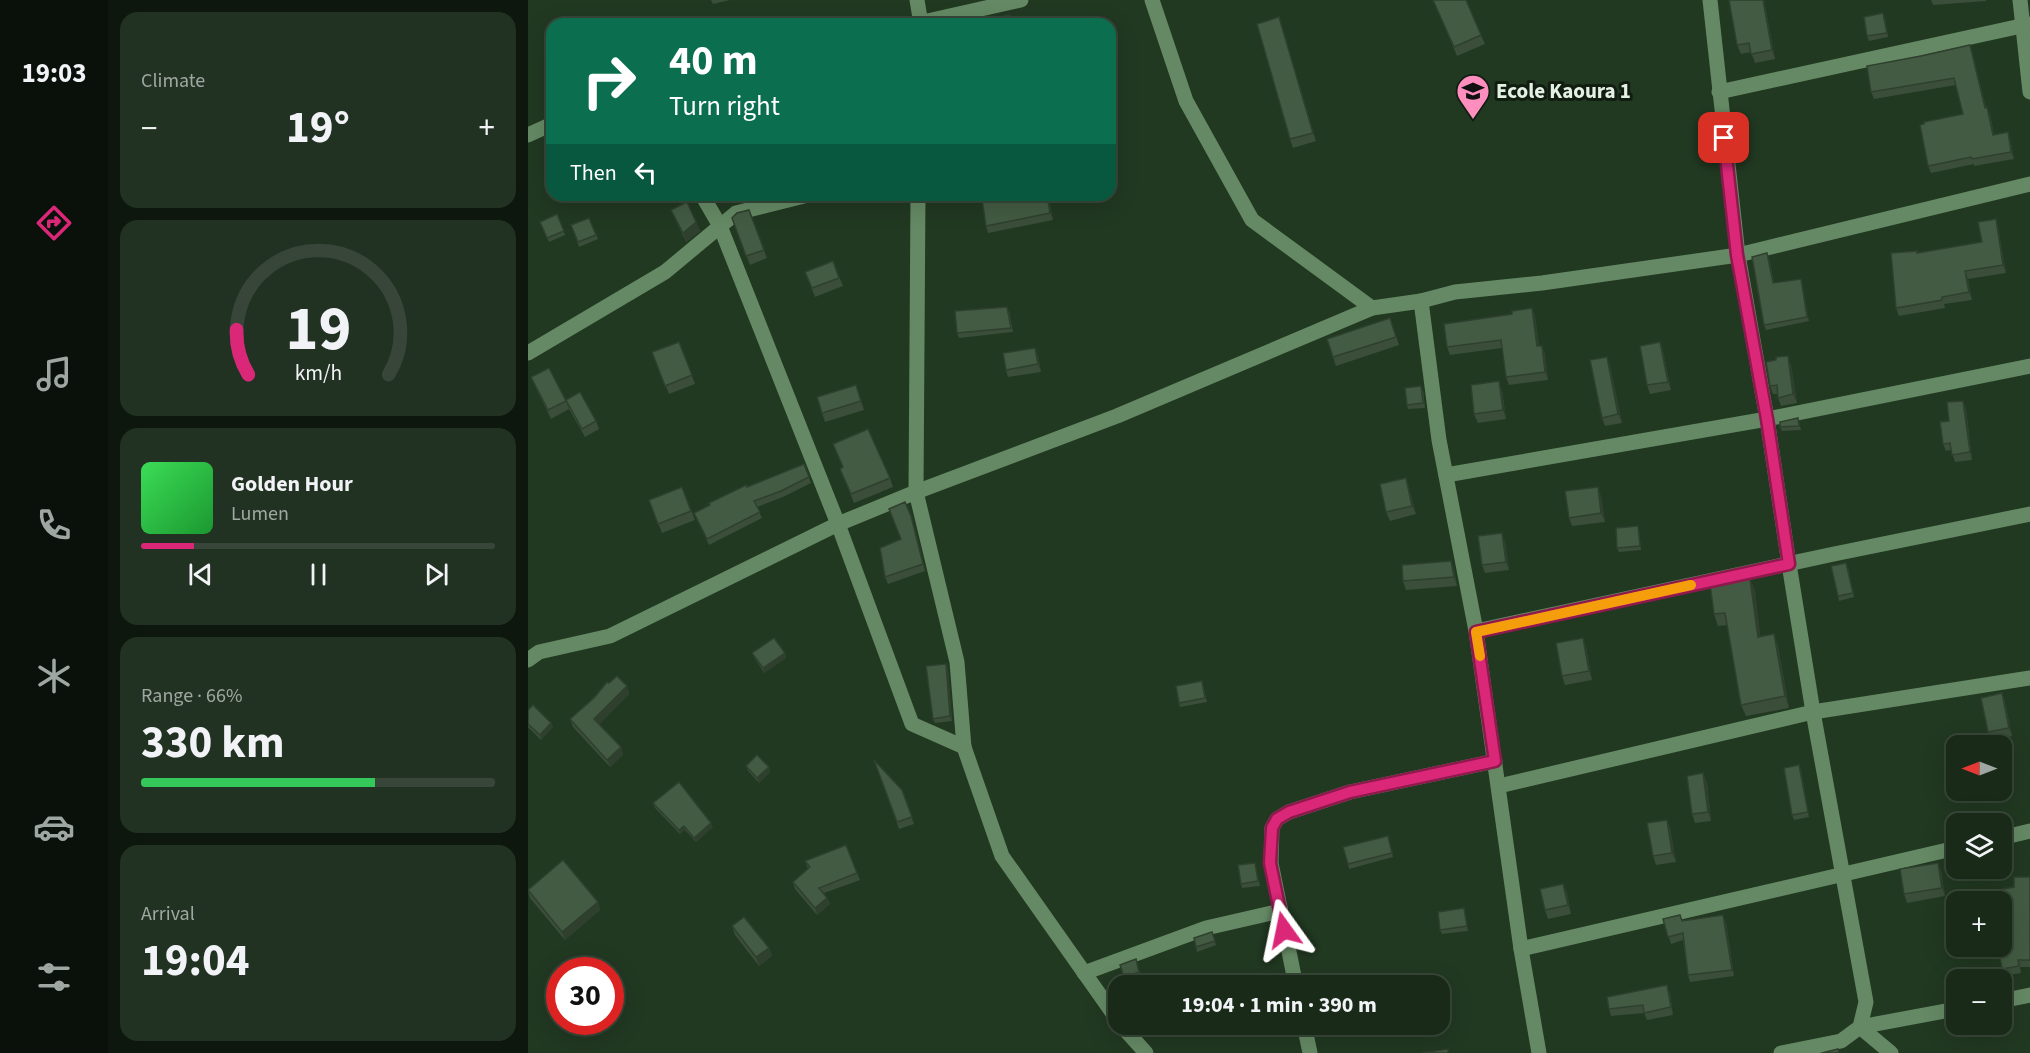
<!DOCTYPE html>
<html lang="en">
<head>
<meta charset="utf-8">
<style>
  body { margin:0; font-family:"Source Sans 3",sans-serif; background:#223222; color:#f1f3f6; height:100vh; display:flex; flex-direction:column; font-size:22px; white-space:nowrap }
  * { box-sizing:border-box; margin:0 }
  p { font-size:20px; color:#9fa7a2 }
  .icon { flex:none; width:33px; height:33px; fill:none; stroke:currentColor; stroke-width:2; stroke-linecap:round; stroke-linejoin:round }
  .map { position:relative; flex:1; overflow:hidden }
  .details { display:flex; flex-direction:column; gap:12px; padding:12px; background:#0e170e; width:420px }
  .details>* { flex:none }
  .banner { position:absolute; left:18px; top:18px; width:570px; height:183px; border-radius:18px; box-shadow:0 6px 24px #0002,0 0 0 2px #374638; background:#0b6e4f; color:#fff; overflow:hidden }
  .needle { width:39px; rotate:270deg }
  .controls { position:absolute; left:1418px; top:735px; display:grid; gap:12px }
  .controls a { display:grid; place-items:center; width:66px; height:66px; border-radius:12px; background:#192a19; box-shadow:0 6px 24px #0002,0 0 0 2px #374638; font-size:30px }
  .speed { position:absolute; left:18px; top:957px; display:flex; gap:12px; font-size:30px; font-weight:700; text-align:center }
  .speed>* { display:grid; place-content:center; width:78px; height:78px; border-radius:50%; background:#192a19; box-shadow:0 6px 24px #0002,0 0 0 2px #374638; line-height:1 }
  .speed .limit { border:9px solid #d22; background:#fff; color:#111 }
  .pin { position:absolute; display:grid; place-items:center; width:51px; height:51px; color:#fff; margin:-26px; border-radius:12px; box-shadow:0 3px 9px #0006 }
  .me { position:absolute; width:66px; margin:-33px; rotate:348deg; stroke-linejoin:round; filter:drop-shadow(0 0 4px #0008) }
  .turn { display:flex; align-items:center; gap:21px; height:126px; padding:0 24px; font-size:27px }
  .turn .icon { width:78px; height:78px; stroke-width:2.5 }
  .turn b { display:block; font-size:42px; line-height:51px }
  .then { display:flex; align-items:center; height:57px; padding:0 24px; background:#0003; gap:12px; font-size:22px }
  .big { font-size:45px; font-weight:700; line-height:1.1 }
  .details .widget { flex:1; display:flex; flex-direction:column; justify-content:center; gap:9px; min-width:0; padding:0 21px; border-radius:18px; background:#223222 }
  .details .dial { align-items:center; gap:0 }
  .dial svg { height:156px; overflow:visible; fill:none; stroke:#374638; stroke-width:7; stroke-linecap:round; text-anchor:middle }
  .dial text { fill:#f1f3f6; stroke:none }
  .song { display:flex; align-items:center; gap:18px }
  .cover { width:72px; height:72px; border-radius:9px; background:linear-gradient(135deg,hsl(130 70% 55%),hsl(130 70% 35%)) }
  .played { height:6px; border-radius:3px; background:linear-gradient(90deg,#db2777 15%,#374638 15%) }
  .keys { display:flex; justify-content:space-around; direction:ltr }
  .heat { display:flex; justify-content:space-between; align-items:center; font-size:33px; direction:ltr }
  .charge { height:9px; border-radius:4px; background:linear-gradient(90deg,#34c759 66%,#374638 0) }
  .trip { position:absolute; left:580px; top:975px; width:342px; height:60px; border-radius:18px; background:#192a19; box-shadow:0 6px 24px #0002,0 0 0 2px #374638; font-weight:700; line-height:60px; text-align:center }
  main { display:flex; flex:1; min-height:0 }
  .tabs { display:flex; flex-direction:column; width:108px; justify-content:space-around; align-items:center; background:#0a110a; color:#9fa7a2 }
  .tabs .icon { width:42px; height:42px }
  .tabs .selected { color:#db2777 }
  .tabs b { font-size:27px; color:#f1f3f6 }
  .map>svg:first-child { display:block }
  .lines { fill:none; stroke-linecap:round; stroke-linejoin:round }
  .minor { stroke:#658964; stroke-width:15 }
  .wall { fill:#3a4e39 }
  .shaded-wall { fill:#2f402e }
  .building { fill:#435b42; stroke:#2f402e; stroke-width:1.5 }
  .route-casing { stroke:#8e194d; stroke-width:15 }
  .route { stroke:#db2777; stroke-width:10 }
  .slow { stroke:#f59e0b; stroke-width:10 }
  .labels { text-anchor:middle; stroke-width:6; stroke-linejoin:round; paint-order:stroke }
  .poi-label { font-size:21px; font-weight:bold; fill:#e3f1e2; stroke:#121d12; text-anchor:start }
</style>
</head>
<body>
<main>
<nav class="tabs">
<b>19:03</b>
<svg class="icon selected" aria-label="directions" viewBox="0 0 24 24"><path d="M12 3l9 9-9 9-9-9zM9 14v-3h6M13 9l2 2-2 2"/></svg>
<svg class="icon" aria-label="music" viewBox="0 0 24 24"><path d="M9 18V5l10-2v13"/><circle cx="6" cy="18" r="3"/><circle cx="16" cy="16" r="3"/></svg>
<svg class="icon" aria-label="phone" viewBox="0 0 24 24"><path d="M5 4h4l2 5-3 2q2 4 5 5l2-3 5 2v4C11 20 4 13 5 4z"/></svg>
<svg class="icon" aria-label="climate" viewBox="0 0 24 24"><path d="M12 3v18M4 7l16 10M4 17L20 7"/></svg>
<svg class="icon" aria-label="car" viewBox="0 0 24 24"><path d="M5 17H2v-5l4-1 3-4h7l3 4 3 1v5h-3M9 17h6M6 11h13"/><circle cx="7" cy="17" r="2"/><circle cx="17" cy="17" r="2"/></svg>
<svg class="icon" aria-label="filters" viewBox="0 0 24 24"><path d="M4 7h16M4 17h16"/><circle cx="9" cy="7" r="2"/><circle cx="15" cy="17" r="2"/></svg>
</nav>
<section class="details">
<div class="widget"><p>Climate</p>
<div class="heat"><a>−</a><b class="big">19°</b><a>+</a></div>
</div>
<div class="widget dial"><svg viewBox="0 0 100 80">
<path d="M14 69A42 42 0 1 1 86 69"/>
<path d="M14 69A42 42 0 0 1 8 46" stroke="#db2777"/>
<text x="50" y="56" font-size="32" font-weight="700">19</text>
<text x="50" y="72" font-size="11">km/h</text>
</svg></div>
<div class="widget">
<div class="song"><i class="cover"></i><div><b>Golden Hour</b><p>Lumen</p></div></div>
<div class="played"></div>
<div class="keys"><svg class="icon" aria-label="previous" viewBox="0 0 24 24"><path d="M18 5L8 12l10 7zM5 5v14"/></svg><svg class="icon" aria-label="pause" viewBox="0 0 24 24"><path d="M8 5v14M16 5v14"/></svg><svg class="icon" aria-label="next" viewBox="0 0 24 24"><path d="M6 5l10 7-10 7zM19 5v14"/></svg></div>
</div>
<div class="widget"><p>Range · 66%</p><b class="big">330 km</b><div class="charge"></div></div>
<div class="widget"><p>Arrival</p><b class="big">19:04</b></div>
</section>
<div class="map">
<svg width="1502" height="1053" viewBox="0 0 1502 1053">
  <rect width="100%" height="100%" fill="#213821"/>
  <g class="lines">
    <g class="minor">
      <polyline points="389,0 393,24"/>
      <polyline points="624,0 658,101 724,220 844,308 893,301 911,440 948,631 993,949 1011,1053"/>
      <polyline points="1182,0 1210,255 1239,419 1261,564 1285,712 1338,1002 1332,1027 1313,1041 1253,1053"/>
      <polyline points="1492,0 1502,92"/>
      <polyline points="386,24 493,0"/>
      <polyline points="1191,92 1502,24"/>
      <polyline points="0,135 24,124"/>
      <polyline points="174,195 192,226 310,524 384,724 436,747 474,856 591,1022"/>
      <polyline points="390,195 388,492 429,662 436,747"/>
      <polyline points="893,301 927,292 1014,283 1210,255 1502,184"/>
      <polyline points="0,353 137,272 208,213 280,195"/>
      <polyline points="918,475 1239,419 1502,366"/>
      <polyline points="948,631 1306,554 1502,514"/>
      <polyline points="0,660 11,652 82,636 310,524 388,492 589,416 844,308"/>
      <polyline points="971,786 1285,712 1502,678"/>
      <polyline points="1473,838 1502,831"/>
      <polyline points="993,949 1428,848"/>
      <polyline points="556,973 678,928 752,911"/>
      <polyline points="768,986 743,863 744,828 749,819 761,812 822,792 967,761"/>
      <polyline points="1473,1001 1502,995"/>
      <polyline points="592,1024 618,1053"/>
      <polyline points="776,1024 782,1053"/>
      <polyline points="1332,1027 1428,1009"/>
      <polyline points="1332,1027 1363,1053"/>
    </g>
  </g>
  <g class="wall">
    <polygon points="183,0 202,0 185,4"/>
    <polygon points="905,0 953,35 957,44 929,56"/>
    <polygon points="1201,0 1236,0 1247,59 1227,63 1223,52 1213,54 1209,45"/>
    <polygon points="1403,0 1458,0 1458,1 1405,5"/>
    <polygon points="751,17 788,141 765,148 762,139"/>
    <polygon points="1357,18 1360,37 1341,41 1339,36"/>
    <polygon points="1442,45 1444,52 1458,108 1462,114 1466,135 1480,132 1482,139 1486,159 1446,166 1446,164 1403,173 1400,166 1435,114 1428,85 1346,99 1343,92 1393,56"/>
    <polygon points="520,195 525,220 460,233 458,226"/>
    <polygon points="143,210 168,222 172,231 158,242"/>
    <polygon points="221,210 239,258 222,265 204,218"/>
    <polygon points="29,214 37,235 21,242 12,222"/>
    <polygon points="61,218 70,239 51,247 43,225"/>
    <polygon points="1470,227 1478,273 1440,279 1444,300 1416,304 1417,308 1371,316 1368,308 1389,251 1390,253 1454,242"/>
    <polygon points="1241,258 1246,283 1273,279 1274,283 1281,321 1238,330 1236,325"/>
    <polygon points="305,261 315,286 287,297 277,272"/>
    <polygon points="1004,308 1007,316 1011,346 1014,346 1017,354 1020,380 981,385 978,377 974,348 922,355 919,347 984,314"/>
    <polygon points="481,311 485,332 431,338 429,333"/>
    <polygon points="862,318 871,345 808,366 799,339"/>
    <polygon points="151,342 167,384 141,394 124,352"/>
    <polygon points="1132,342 1135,351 1143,390 1122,394 1119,385"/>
    <polygon points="507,348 510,355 513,372 480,377 478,370"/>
    <polygon points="1263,365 1269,403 1253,406 1250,398 1250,394 1245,394 1242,386"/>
    <polygon points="1082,366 1094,423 1077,426 1074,418"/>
    <polygon points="3,377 38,401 41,409 23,419 7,386"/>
    <polygon points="328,385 336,410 297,422 294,413"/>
    <polygon points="895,390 897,408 880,409 879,405"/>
    <polygon points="974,390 978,419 950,423 946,414"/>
    <polygon points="38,400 68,421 71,429 57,437 41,409"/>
    <polygon points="1438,408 1444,460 1427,462 1423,450 1418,451 1415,444 1421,421"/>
    <polygon points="1270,418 1273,430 1254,431 1252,427"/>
    <polygon points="305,444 362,478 365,487 326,503 312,469 315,468"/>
    <polygon points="276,464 283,483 255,497 229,507 234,518 181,545 166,513 219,487"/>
    <polygon points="878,478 888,514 862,521 858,512"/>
    <polygon points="154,487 167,520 134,533 121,500"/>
    <polygon points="1073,496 1077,522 1044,526 1041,518"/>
    <polygon points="385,523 397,571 360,584 357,577 373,539"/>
    <polygon points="1111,531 1113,550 1091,552 1089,548"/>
    <polygon points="977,541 981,570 957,573 954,565"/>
    <polygon points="923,561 926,570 929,586 878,590 875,581"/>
    <polygon points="1320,567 1326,597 1311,601 1310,596"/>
    <polygon points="1222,579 1227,591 1232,637 1246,634 1250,646 1261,708 1218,716 1213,705 1200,625 1190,626 1186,614"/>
    <polygon points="1058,647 1064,680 1037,685 1034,676"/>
    <polygon points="224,653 257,653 258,658 236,673 226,657"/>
    <polygon points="418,664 420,669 424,721 407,723 405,719"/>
    <polygon points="674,681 679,702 652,707 651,703"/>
    <polygon points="81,683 99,686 101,694 71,724 93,747 95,755 82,767 45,727 42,719"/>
    <polygon points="1474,693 1477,702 1484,736 1463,741 1460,732"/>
    <polygon points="0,710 23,723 25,727 13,740 0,727"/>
    <polygon points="346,760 374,790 386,824 371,829"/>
    <polygon points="218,766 242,772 231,783 220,771"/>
    <polygon points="1273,770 1281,817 1266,820 1264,815"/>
    <polygon points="1179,782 1183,821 1167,823 1164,814"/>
    <polygon points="125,803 185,827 168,842 157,830 152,834 127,808"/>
    <polygon points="1139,820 1142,828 1148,862 1128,865 1125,856"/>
    <polygon points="860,836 865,857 821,869 820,864"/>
    <polygon points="318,845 332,880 296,893 299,898 302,904 289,915 267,889 265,882 280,869 277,861"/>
    <polygon points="727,863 732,886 714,888 713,884"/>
    <polygon points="1413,871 1417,896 1379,903 1376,894"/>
    <polygon points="1502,877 1502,967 1492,967 1493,973 1476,976 1474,969 1486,887"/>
    <polygon points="1035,884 1039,893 1043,914 1020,919 1017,910"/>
    <polygon points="0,891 70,902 72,910 37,940 2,898"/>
    <polygon points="937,913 940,931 914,934 912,930"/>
    <polygon points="1135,919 1154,921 1198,922 1206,976 1162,982 1160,975 1155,940 1143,944"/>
    <polygon points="204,926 241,948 244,956 231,966 207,935"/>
    <polygon points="684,932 688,945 669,952 668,947"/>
    <polygon points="608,959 613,976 598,981 592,965"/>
    <polygon points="1142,993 1145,1015 1119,1020 1116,1013 1083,1016 1081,1009"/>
  </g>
  <g class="shaded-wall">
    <polygon points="1235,0 1236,0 1247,59 1244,50"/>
    <polygon points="751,17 754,26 788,141 785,133"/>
    <polygon points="1459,107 1462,114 1467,142 1465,135"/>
    <polygon points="1480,132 1482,139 1486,159 1483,152"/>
    <polygon points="519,195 520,195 525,220 522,213"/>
    <polygon points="1468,219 1470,227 1478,273 1475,265"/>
    <polygon points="168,222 172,231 158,242 155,233"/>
    <polygon points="1437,271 1440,279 1444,300 1441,292"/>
    <polygon points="1273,279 1274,283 1281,321 1279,317"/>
    <polygon points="1004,308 1007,316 1012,355 1009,346"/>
    <polygon points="1132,342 1135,351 1143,390 1140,382"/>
    <polygon points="1014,346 1017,354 1020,380 1017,372"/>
    <polygon points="507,348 510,355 513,372 510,364"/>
    <polygon points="1260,356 1263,365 1269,403 1265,394"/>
    <polygon points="1079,357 1082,366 1094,423 1090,414"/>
    <polygon points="971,381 974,390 978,419 975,410"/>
    <polygon points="1435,401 1438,408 1444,460 1442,452"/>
    <polygon points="878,478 881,487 888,514 884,506"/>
    <polygon points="1070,487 1073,496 1077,522 1073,513"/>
    <polygon points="974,533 977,541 981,570 978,562"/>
    <polygon points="923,561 926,570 929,586 926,577"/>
    <polygon points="1222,579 1227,591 1234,649 1230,637"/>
    <polygon points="1246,634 1250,646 1261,708 1257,696"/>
    <polygon points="1055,638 1058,647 1064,680 1061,671"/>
    <polygon points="257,653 258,658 236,673 235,668"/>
    <polygon points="418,664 420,669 424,721 422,716"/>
    <polygon points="99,686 101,694 69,727 66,719"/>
    <polygon points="1474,693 1477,702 1484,736 1481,728"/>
    <polygon points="23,723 25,727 13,740 12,735"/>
    <polygon points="93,747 95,755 82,767 79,760"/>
    <polygon points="1271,765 1273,770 1281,817 1280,812"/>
    <polygon points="241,767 242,772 231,783 229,778"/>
    <polygon points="1175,773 1179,782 1183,821 1180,812"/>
    <polygon points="1139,820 1142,828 1148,862 1144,853"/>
    <polygon points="183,823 185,827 168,842 166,838"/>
    <polygon points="156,826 157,830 152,834 151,830"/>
    <polygon points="1410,863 1413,871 1417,896 1414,888"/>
    <polygon points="1035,884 1039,893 1043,914 1040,905"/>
    <polygon points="299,898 302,904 289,915 287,908"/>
    <polygon points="70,902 72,910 37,940 34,932"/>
    <polygon points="1195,915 1198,922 1206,976 1204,970"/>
    <polygon points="241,948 244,956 231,966 228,957"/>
    <polygon points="1139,985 1142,993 1145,1015 1143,1007"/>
  </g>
  <g class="building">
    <polygon points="905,0 938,0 953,35 926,47"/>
    <polygon points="1201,0 1235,0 1244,50 1223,54 1221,43 1209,45"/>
    <polygon points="1355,13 1359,33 1339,36 1336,17"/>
    <polygon points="482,15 483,24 428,24"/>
    <polygon points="751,17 785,133 762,139 729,24"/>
    <polygon points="1442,45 1457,108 1459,107 1465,135 1480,132 1483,152 1444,159 1443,157 1400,166 1392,125 1396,124 1396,122 1435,114 1426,78 1343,92 1339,66 1393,56"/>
    <polygon points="472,195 519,195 522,213 458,226 454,199"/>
    <polygon points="159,202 168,222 155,233 143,210"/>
    <polygon points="221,210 236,250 218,256 204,218 209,213"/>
    <polygon points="29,214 36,231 19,238 12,222"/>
    <polygon points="61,218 68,235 50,242 43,225"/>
    <polygon points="1468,219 1475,265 1437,271 1441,292 1414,297 1414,300 1368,308 1363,253 1389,251 1389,253 1454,242 1450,222"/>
    <polygon points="1239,253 1245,283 1273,279 1279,317 1236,325 1224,257"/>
    <polygon points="305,261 311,278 284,288 277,272"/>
    <polygon points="479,307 483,328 429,333 427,311"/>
    <polygon points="1004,308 1009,346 1014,346 1017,372 978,377 973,340 919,347 916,324 984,314 984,311"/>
    <polygon points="862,318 868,337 805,357 799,339"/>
    <polygon points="151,342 164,375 137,386 124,352"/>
    <polygon points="1132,342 1140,382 1119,385 1112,346"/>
    <polygon points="507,348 510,364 478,370 475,353"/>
    <polygon points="1260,356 1265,394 1250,398 1249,385 1242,386 1238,362 1248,360 1248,357"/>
    <polygon points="1079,357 1090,414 1074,418 1062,360"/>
    <polygon points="21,368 38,401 20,410 3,377"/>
    <polygon points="971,381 975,410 946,414 943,385"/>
    <polygon points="328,385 333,401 294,413 289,397"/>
    <polygon points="893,386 895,403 879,405 877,388"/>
    <polygon points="52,392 68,421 54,429 38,400"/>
    <polygon points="1435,401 1442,452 1424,455 1422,443 1415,444 1412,422 1421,421 1419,402"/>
    <polygon points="1270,418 1271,426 1252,427 1252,422"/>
    <polygon points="340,429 362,478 323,494 312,469 315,467 305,444"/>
    <polygon points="276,464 281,477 253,491 226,501 232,512 179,539 166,513 182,505 181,503 218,485 219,487"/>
    <polygon points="878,478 884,506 858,512 852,484"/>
    <polygon points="154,487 163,511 130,524 121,500"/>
    <polygon points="1070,487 1073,513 1041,518 1037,491"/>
    <polygon points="377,502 383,516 395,564 357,577 352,548 373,539 361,509"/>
    <polygon points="1110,526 1112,546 1089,548 1088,528"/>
    <polygon points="974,533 978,562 954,565 950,536"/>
    <polygon points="923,561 926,577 875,581 874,565"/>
    <polygon points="1318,563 1325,593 1310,596 1303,566"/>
    <polygon points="1222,579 1230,637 1246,634 1257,696 1213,705 1197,613 1186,614 1182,584"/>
    <polygon points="246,638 257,653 235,668 224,653"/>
    <polygon points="1055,638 1061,671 1034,676 1028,643"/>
    <polygon points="418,664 422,716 405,719 398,666"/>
    <polygon points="89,676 99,686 66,719 93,747 79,760 42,719 66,698 79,682 81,683"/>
    <polygon points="674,681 677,698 651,703 648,686"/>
    <polygon points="1474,693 1481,728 1460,732 1453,698"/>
    <polygon points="5,705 23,723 12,735 0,724 0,710"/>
    <polygon points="229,755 241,767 229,778 218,766"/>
    <polygon points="346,760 374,790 384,817 369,822"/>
    <polygon points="1271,765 1280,812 1264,815 1256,768"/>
    <polygon points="1175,773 1180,812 1164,814 1159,776"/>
    <polygon points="151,782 183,823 166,838 156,826 151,830 125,803"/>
    <polygon points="1139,820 1144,853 1125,856 1119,823"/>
    <polygon points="860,836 864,853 820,864 815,847"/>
    <polygon points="318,845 329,873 291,888 299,898 287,908 265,882 282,867 277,861"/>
    <polygon points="35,860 70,902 34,932 0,890"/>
    <polygon points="727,863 730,881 713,884 710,865"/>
    <polygon points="1410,863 1414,888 1376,894 1372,869"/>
    <polygon points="1486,877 1502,877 1502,960 1490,960 1491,966 1474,969 1470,946 1473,946 1473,902 1448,902 1447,894 1486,887"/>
    <polygon points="1035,884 1040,905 1017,910 1012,889"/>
    <polygon points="936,908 939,926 912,930 910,912"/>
    <polygon points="1152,915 1154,921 1195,915 1204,970 1160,975 1155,933 1140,937 1135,919"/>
    <polygon points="216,917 241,948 228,957 204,926"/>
    <polygon points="684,932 687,941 668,947 666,938"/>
    <polygon points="608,959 611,972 596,977 592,965"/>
    <polygon points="699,977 701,986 677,986 676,984"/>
    <polygon points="1139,985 1143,1007 1116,1013 1115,1005 1081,1009 1079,997"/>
    <polygon points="920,1049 920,1053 894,1053"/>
    <polygon points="1310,1049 1311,1053 1294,1053"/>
  </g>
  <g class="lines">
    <defs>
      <polyline id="route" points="756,930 742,863 744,828 749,819 761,812 822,792 967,761 948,632 1261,564 1239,419 1209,255 1196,138"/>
    </defs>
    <use href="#route" class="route-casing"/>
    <use href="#route" class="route"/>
    <polyline class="slow" points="952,656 948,632 1163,585"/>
  </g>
  <defs>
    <symbol id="school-pin" viewBox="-11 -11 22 30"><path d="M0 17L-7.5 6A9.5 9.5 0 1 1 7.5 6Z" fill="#fe8ebe" stroke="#121d12"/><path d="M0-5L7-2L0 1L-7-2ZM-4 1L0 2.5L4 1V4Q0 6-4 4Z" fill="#111"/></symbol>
  </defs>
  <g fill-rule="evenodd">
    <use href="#school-pin" x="926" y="72" width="38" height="52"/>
  </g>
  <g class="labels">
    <g class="poi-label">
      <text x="968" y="98">Ecole Kaoura 1</text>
    </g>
  </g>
</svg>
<div class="controls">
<a><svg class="needle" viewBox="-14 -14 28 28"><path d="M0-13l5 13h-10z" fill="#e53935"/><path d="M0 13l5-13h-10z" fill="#9fa7a2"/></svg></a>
<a><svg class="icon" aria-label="layers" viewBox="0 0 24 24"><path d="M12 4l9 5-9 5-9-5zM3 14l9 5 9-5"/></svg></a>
<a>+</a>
<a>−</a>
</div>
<div class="speed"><div class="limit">30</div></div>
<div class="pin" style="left:1196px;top:138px;background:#d93025"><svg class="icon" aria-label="arrive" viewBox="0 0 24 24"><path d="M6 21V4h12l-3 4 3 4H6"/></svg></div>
<svg class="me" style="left:756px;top:930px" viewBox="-20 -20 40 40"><path d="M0-17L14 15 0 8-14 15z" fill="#db2777" stroke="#fff" stroke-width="4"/></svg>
<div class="trip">19:04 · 1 min · 390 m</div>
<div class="banner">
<div class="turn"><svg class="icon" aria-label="right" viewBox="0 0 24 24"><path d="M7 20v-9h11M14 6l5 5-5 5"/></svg><div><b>40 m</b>Turn right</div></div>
<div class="then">Then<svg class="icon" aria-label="left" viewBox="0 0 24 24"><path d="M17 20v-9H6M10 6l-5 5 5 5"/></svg></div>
</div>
</div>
</main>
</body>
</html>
